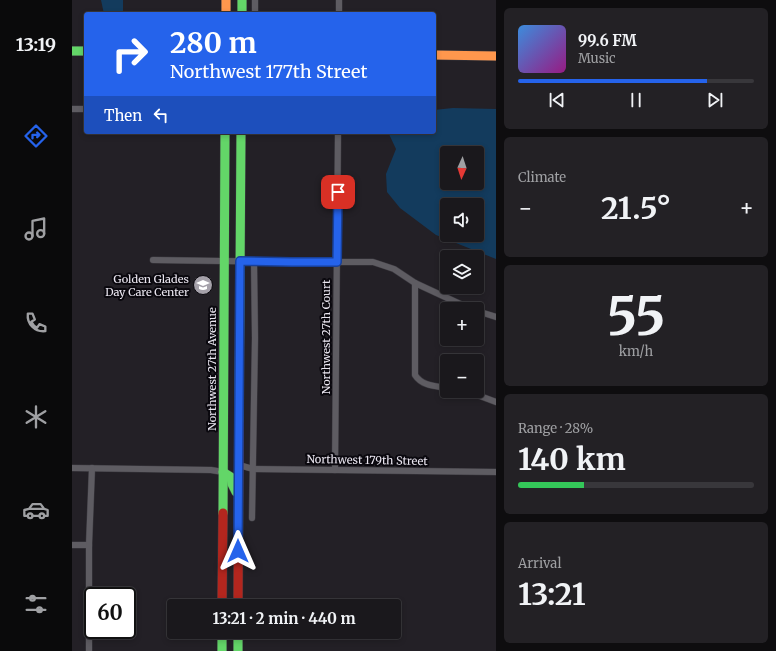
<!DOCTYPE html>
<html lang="en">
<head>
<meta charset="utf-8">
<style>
  body { margin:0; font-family:Merriweather,serif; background:#232125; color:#f1f3f6; height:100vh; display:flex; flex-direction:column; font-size:15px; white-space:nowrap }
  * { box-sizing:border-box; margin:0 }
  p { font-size:13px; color:#9fa0a3 }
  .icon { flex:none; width:22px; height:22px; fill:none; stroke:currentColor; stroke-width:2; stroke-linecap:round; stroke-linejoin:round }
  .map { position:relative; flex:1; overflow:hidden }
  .panel { display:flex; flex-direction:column; gap:8px; padding:8px; background:#0e0d0f; width:280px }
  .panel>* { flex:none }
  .guide { position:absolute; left:12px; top:12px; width:352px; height:122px; border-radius:4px; box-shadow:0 2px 6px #0003,0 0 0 1px #38373b; background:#2563eb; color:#fff; overflow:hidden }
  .needle { width:26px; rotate:183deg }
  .buttons { position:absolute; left:368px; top:146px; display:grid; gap:8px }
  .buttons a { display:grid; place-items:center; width:44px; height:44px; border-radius:4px; background:#1a181c; box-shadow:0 2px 6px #0003,0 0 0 1px #38373b; font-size:20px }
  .speed { position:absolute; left:12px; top:587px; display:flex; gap:8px; font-size:20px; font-weight:700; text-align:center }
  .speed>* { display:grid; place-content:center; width:52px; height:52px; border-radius:50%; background:#1a181c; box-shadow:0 2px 6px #0003,0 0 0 1px #38373b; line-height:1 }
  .speed .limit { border:2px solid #111; border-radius:6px; background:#fff; color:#111 }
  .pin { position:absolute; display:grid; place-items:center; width:34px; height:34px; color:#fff; margin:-17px; border-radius:8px; box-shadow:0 2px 6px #0006 }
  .me { position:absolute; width:44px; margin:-22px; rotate:0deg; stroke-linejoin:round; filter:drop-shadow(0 0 3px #0008) }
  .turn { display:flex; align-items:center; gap:14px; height:84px; padding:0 20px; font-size:18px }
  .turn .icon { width:52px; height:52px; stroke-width:2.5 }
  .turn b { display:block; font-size:28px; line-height:34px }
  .then { display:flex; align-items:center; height:38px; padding:0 20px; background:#0003; gap:8px; font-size:15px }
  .big { font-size:30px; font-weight:700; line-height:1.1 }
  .panel .tile { flex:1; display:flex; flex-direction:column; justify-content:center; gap:6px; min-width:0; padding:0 14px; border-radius:6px; background:#232125 }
  .panel .dial { align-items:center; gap:0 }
  .dial b { font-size:52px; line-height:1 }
  .song { display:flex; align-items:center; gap:12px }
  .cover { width:48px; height:48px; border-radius:6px; background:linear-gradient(135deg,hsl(210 70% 55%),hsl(310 70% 35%)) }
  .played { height:4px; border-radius:2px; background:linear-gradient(90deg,#2563eb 80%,#38373b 80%) }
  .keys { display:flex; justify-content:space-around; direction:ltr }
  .heat { display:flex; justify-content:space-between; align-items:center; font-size:22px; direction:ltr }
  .charge { height:6px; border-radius:3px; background:linear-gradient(90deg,#34c759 28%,#38373b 0) }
  .trip { position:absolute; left:95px; top:599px; width:234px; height:40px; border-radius:4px; background:#1a181c; box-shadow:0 2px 6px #0003,0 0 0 1px #38373b; font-weight:700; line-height:40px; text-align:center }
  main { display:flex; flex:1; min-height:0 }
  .tabs { display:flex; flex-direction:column; width:72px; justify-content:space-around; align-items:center; background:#0a0a0b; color:#9fa0a3 }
  .tabs .icon { width:28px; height:28px }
  .tabs .selected { color:#2563eb }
  .tabs b { font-size:18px; color:#f1f3f6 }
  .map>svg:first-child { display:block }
  .water { fill:#133b5d; fill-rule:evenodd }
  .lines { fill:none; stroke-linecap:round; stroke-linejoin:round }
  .street-casing { stroke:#3c3a40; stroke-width:7 }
  .fast-casing { stroke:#3c3a40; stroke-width:10 }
  .slow-casing { stroke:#3c3a40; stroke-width:10 }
  .jam-casing { stroke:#3c3a40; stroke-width:10 }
  .street { stroke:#5e5c62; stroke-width:6 }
  .fast { stroke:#63d668; stroke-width:9 }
  .slow { stroke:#ff974d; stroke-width:9 }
  .jam { stroke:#b3261e; stroke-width:9 }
  .route-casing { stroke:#184099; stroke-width:10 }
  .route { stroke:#2563eb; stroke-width:7 }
  .labels { text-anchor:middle; stroke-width:4; stroke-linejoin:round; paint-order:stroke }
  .poi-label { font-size:11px; fill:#ebe7f1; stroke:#0a080e; text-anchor:end }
  .street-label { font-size:11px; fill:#ebe7f1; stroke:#0a080e }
</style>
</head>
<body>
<main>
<nav class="tabs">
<b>13:19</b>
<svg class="icon selected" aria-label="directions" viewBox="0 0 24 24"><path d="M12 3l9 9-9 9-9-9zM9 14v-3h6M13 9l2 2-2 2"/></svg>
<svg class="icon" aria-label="music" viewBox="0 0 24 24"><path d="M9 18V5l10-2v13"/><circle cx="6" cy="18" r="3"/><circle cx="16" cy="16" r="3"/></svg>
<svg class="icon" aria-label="phone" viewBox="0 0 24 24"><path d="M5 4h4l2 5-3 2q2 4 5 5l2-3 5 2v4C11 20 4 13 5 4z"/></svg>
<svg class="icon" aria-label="climate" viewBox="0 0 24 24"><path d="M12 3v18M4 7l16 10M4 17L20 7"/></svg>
<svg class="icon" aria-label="car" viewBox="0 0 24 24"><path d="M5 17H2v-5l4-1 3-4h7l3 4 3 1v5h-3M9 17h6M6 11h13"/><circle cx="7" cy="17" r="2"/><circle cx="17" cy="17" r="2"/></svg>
<svg class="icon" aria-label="filters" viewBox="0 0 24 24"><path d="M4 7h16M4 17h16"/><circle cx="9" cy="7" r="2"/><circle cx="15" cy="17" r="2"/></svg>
</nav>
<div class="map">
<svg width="424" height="651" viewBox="0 0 424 651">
  <rect width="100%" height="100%" fill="#232026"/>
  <g class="water">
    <polygon points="29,0 51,0 51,14 32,14"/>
    <path d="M381,108L424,109V259L364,235L328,208L315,192L314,174L324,149L316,132H362V110ZM375,153H405V183H375ZM375,205H405V235H375Z"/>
  </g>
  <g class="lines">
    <defs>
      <g id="street">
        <polyline points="183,14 183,0"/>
        <polyline points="267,14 267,0"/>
        <polyline points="0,109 14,109"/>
        <polyline points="81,260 220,262 301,262 322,269 343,283 399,309"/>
        <path d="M343,283V375C350,386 363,386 375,388"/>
        <polyline points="405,311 424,317"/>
        <polyline points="389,391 400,393 424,402"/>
        <polyline points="167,465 181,469 424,472"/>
        <polyline points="0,468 139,470 151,472"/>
        <polyline points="263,470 266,132"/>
        <polyline points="180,518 183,338 182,261"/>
        <polyline points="0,545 17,545"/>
        <polyline points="17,651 17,545 20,468"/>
      </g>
      <g id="fast">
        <polyline points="170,0 170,14"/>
        <polyline points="0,51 14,51"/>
        <polyline points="167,421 169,132"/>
        <polyline points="151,472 159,477 160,484 164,492"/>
        <polyline points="151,513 153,132"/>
        <polyline points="150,632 150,651"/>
        <polyline points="166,632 166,651"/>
      </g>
      <g id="slow">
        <polyline points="154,0 154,14"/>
        <polyline points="362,55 424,56"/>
      </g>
      <g id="jam">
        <polyline points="150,606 151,513"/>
        <polyline points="166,606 167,421"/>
      </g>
    </defs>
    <use href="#street" class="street-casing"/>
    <use href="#fast" class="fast-casing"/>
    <use href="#slow" class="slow-casing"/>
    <use href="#jam" class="jam-casing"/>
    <use href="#street" class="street"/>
    <use href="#fast" class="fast"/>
    <use href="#slow" class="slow"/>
    <use href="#jam" class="jam"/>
  </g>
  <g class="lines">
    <defs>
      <polyline id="route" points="166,551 168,261 220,262 265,262 266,192"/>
    </defs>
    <use href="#route" class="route-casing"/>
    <use href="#route" class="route"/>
  </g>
  <defs>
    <symbol id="school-disc" viewBox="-11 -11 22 22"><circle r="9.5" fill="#a5a1aa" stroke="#0a080e"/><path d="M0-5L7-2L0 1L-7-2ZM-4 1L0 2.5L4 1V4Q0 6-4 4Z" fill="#fff"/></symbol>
  </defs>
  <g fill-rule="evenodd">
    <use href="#school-disc" x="120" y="274" width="22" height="22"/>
  </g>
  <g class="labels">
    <g class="poi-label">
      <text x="117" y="283">Golden Glades<tspan x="117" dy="13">Day Care Center</tspan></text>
    </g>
    <g class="street-label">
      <text transform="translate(254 337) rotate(-90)" y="4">Northwest 27th Court</text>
      <text transform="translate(140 369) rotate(-90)" y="4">Northwest 27th Avenue</text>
      <text transform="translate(295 460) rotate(1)" y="4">Northwest 179th Street</text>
    </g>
  </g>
</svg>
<div class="buttons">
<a><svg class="needle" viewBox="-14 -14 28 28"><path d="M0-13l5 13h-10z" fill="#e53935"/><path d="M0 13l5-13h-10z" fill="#9fa0a3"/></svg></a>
<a><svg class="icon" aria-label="sound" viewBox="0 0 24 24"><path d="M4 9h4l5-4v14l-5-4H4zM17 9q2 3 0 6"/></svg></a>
<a><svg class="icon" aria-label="layers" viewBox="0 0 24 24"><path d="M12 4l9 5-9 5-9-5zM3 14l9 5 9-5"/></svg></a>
<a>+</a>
<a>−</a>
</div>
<div class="speed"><div class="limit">60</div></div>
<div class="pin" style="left:266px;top:192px;background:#d93025"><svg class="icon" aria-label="arrive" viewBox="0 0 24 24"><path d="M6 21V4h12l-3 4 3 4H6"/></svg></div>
<svg class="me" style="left:166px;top:551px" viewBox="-20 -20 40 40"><path d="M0-17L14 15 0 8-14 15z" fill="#2563eb" stroke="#fff" stroke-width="4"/></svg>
<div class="trip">13:21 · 2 min · 440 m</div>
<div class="guide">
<div class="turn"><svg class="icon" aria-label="right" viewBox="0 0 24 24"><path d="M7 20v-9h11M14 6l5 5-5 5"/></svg><div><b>280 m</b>Northwest 177th Street</div></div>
<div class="then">Then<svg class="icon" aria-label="left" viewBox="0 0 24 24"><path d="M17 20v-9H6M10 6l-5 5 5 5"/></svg></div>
</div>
</div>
<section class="panel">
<div class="tile">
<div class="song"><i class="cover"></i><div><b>99.6 FM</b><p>Music</p></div></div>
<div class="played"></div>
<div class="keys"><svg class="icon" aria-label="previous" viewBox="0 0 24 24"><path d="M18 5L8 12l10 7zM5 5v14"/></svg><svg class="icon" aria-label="pause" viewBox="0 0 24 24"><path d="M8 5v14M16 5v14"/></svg><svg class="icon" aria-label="next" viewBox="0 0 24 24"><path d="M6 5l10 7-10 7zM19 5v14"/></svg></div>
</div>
<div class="tile"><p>Climate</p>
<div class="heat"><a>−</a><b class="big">21.5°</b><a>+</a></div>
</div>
<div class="tile dial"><b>55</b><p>km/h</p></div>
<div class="tile"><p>Range · 28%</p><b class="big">140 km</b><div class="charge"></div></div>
<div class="tile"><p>Arrival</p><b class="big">13:21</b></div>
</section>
</main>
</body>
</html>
